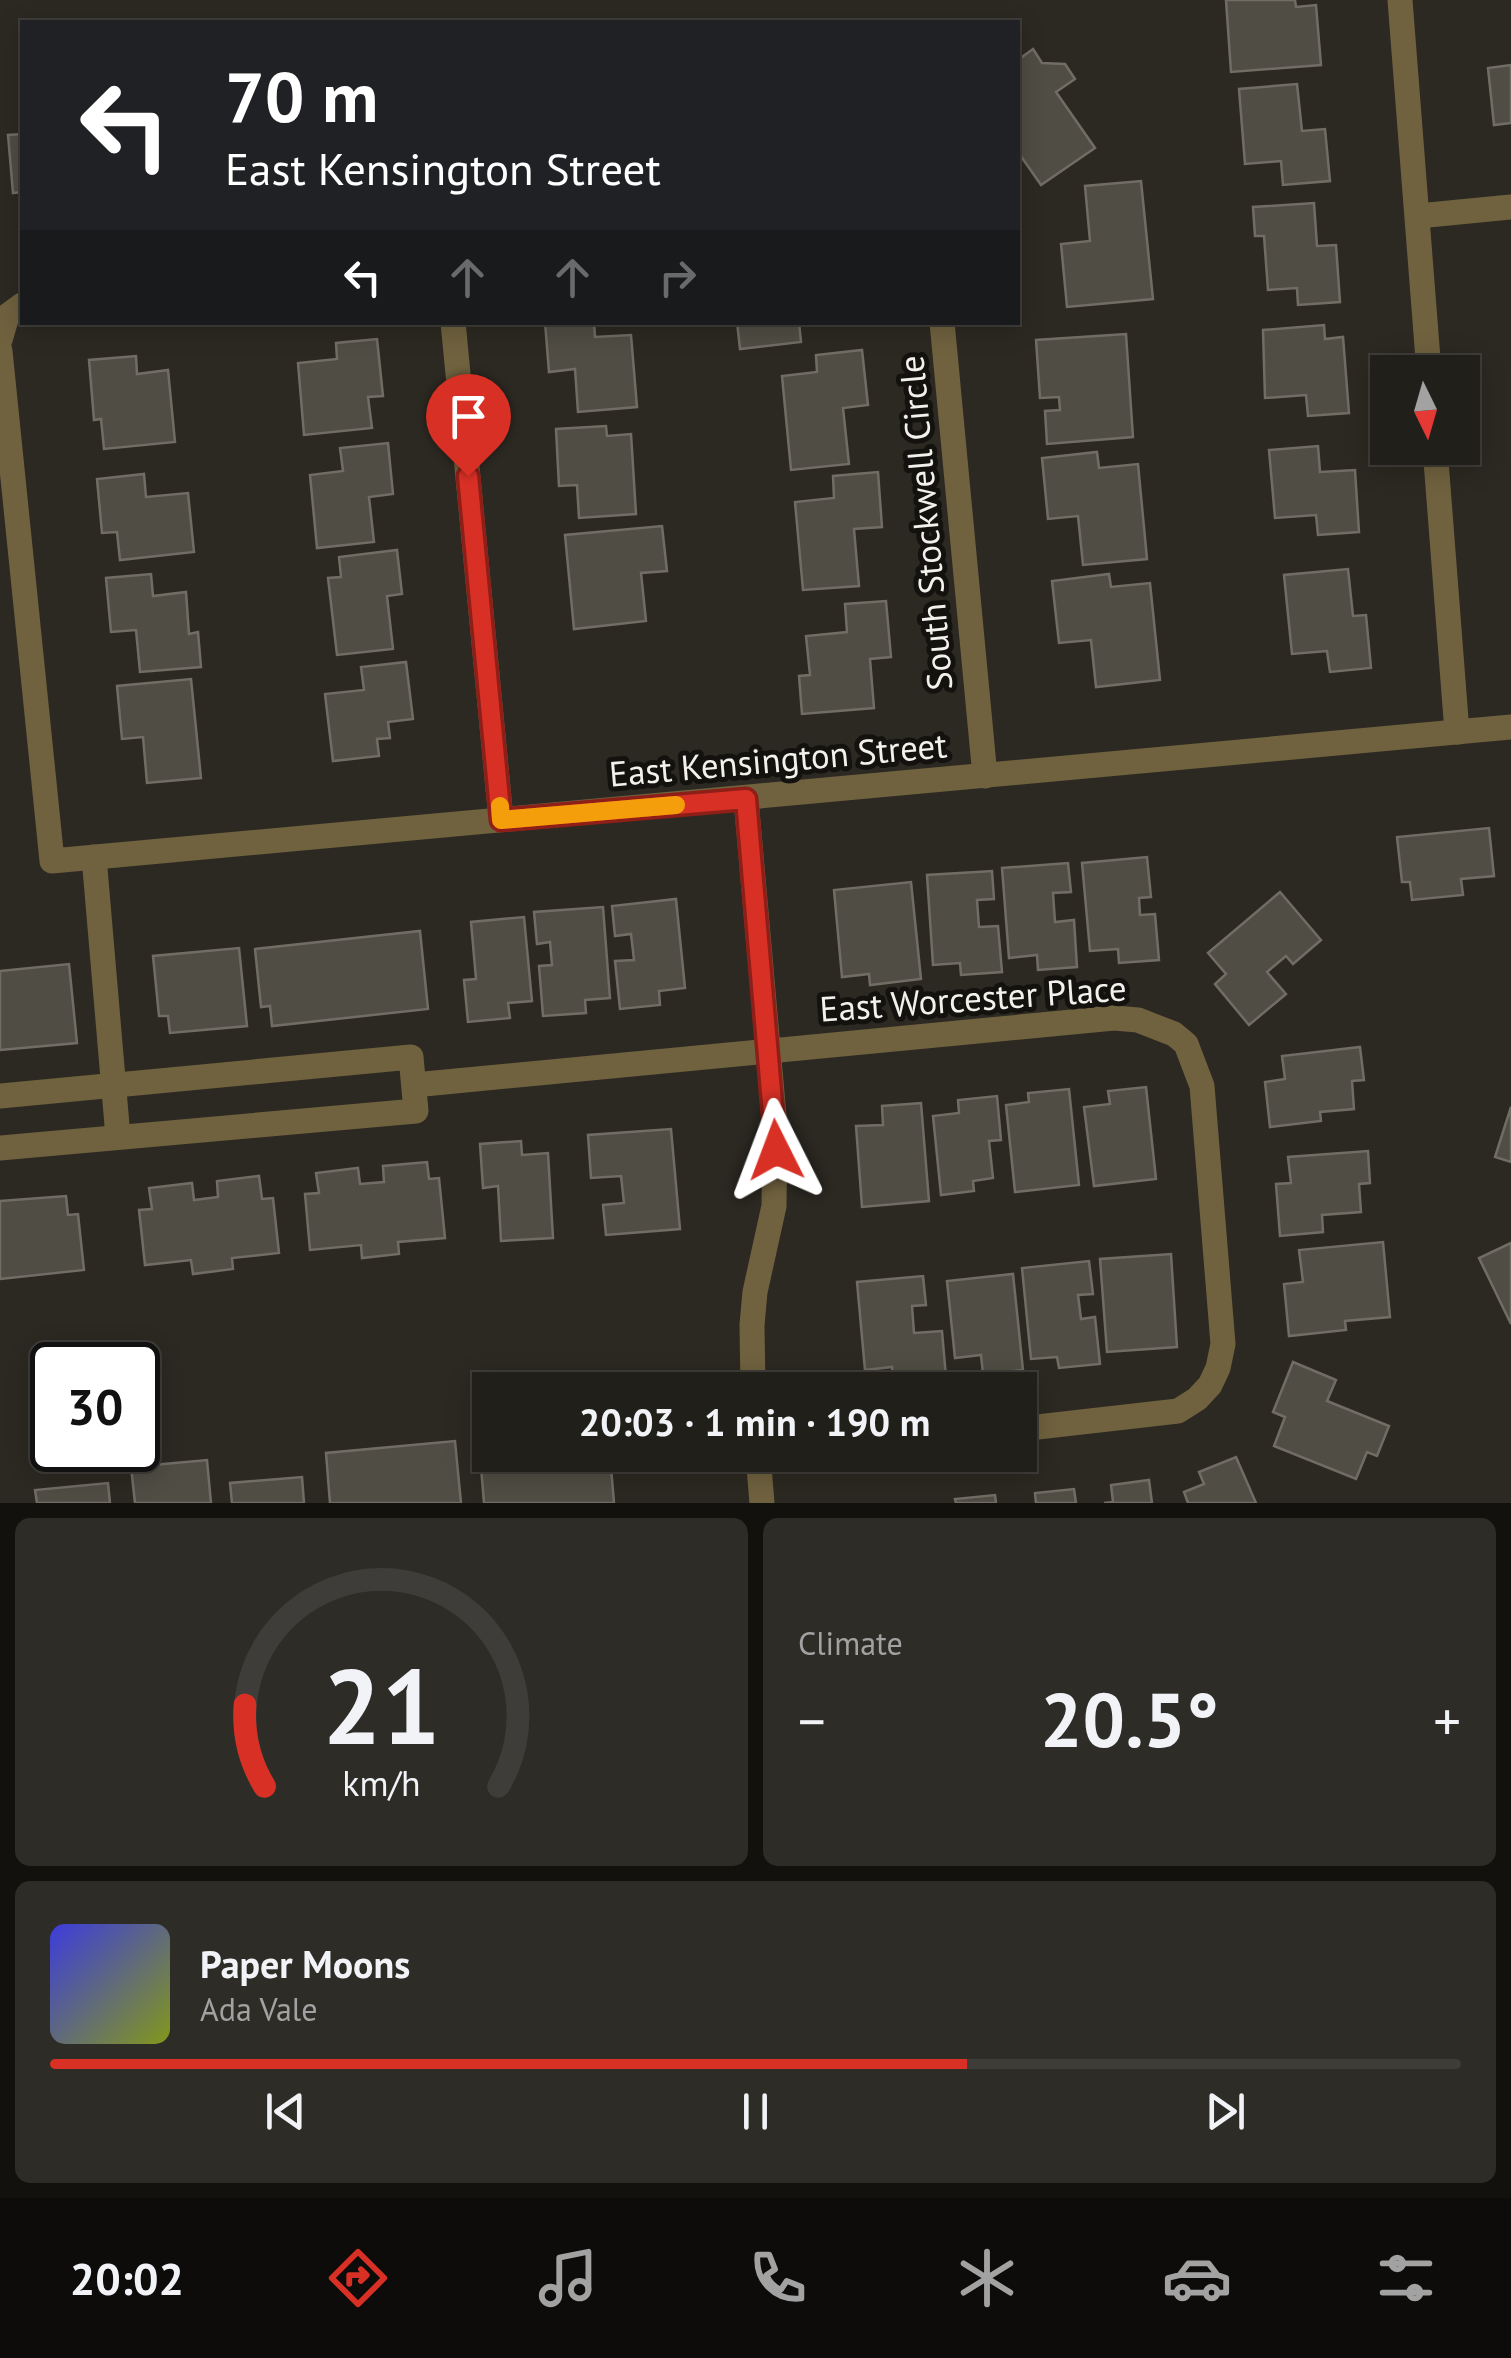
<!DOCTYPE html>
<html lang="en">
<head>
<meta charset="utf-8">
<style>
  body { margin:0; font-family:"PT Sans",sans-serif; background:#2d2c27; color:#f1f3f6; height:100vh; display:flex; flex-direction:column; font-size:38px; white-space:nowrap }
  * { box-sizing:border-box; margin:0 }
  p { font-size:32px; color:#a2a2a2 }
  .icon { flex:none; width:55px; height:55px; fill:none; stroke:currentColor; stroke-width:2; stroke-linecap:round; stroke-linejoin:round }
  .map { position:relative; height:1503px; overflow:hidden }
  .side { display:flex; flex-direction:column; gap:15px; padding:15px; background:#12110e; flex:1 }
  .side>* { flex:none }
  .hud { position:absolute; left:20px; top:20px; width:1000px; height:305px; border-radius:0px; box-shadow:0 5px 25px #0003,0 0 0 2px #3e3d39; background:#202124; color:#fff; overflow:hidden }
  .needle { width:65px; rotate:175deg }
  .tools { position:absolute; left:1370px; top:355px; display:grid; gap:20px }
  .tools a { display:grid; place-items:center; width:110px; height:110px; border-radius:0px; background:#211f1a; box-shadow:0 5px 25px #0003,0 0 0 2px #3e3d39; font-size:50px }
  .speed { position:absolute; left:30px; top:1342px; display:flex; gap:20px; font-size:50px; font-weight:700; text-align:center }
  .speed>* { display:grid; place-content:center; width:130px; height:130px; border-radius:50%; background:#211f1a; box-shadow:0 5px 25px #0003,0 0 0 2px #3e3d39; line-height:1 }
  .speed .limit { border:5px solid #111; border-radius:15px; background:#fff; color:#111 }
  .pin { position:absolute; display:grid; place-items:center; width:85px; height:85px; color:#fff; margin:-102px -42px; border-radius:50% 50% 50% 0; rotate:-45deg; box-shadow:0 0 10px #0007 }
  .pin .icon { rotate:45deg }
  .me { position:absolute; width:110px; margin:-55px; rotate:357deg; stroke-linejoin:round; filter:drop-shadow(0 0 8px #0008) }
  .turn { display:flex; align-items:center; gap:35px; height:210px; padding:0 40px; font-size:45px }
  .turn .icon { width:130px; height:130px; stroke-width:2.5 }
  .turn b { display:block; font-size:70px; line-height:85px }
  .lanes { display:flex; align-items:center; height:95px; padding:0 40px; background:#0003; justify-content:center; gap:50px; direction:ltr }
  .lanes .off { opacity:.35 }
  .big { font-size:75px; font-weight:600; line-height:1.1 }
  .side .widget { flex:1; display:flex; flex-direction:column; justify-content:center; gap:15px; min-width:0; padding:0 35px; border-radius:15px; background:#2d2c27 }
  .side .dial { align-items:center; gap:0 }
  .dial svg { height:260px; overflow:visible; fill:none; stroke:#3e3d39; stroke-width:7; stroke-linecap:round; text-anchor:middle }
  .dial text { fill:#f1f3f6; stroke:none }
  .song { display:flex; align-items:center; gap:30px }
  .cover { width:120px; height:120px; border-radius:15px; background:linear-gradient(135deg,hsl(240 70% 55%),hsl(70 70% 35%)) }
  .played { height:10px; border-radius:5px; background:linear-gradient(90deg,#d93025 65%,#3e3d39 65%) }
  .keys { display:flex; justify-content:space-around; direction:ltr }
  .heat { display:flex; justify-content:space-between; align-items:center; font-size:55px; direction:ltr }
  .side .tiles { flex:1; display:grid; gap:15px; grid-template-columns:1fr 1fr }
  .widget:last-child { grid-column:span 2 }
  .trip { position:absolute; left:472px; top:1372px; width:565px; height:100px; border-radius:0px; background:#211f1a; box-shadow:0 5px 25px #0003,0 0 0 2px #3e3d39; font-weight:600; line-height:100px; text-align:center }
  .dock { display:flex; height:160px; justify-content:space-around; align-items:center; background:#0d0c0a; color:#a2a2a2 }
  .dock .icon { width:70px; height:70px }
  .dock .active { color:#d93025 }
  .dock b { font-size:45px; color:#f1f3f6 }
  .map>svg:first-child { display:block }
  .building { fill:#504d44; stroke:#716d65; stroke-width:2.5 }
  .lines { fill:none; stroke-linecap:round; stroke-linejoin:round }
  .minor { stroke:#70623f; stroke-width:25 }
  .route-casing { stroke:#8d1f18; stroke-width:25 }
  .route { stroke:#d93025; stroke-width:18 }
  .slow { stroke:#f59e0b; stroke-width:18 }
  .labels { text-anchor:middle; stroke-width:10; stroke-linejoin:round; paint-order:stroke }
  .street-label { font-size:35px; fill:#f3f1ec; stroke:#13120f }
</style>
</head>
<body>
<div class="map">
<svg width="1511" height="1503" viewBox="0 0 1511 1503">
  <rect width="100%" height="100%" fill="#2c2922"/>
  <g class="building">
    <polygon points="1226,0 1295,0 1296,7 1316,5 1321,65 1231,72"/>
    <polygon points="1033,49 1042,63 1065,64 1075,79 1056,92 1095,148 1041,185 1018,152 1018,60"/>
    <polygon points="1511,65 1511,123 1494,125 1488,68"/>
    <polygon points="1297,84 1302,131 1325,129 1330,181 1283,185 1281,161 1245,164 1239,89"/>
    <polygon points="22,134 22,192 13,193 8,135"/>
    <polygon points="1141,181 1153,299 1067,307 1061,244 1090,241 1085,186"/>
    <polygon points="1314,203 1317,246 1336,245 1340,302 1298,305 1297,288 1268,290 1264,236 1255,236 1253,207"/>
    <polygon points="545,322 594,322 595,337 631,335 637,407 578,412 575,369 549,372"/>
    <polygon points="737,322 799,322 801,342 740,349"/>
    <polygon points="1324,325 1325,339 1343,337 1349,413 1308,416 1306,395 1265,398 1263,330"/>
    <polygon points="1126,334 1133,437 1047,444 1045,411 1060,410 1059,397 1040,398 1036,340"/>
    <polygon points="377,339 383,396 368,397 372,428 304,435 298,363 337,359 336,343"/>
    <polygon points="862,350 868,405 843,408 849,464 791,470 782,376 817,372 816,355"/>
    <polygon points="136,356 137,374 168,370 175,442 104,449 101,419 94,420 89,360"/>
    <polygon points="606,426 607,436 631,434 636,514 579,518 577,485 559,486 556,429"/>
    <polygon points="388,443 393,494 369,497 374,542 317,548 310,475 343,471 340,448"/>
    <polygon points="1318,446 1320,472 1355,470 1359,532 1318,535 1316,515 1275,518 1269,450"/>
    <polygon points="1097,452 1099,468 1138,464 1147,559 1083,565 1078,516 1048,519 1042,458"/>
    <polygon points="878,472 882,527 854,529 859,586 803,590 795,502 834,498 833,476"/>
    <polygon points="144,474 146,497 188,493 194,552 120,560 117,532 102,533 97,479"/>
    <polygon points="662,526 667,571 641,573 646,621 574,629 565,535"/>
    <polygon points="397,550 402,594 387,596 393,649 337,655 328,578 341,577 339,557"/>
    <polygon points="1348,569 1353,616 1366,615 1371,668 1330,672 1327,651 1292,654 1284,575"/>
    <polygon points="151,574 153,596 186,592 189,634 198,632 201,667 140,672 136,630 111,632 106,578"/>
    <polygon points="1109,574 1111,587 1150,583 1160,680 1096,687 1091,640 1059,643 1052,581"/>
    <polygon points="886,601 891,657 870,659 874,708 802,714 799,676 810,675 806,636 847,632 845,604"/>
    <polygon points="406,662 413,719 388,722 390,738 377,739 379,756 333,761 325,694 364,690 361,667"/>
    <polygon points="191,679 201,778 147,783 143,737 122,739 117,686"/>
    <polygon points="1489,828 1494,876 1461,879 1463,895 1412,900 1410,882 1402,882 1397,837"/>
    <polygon points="1147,857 1151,897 1139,898 1140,915 1155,914 1159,960 1119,963 1118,949 1090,951 1082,863"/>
    <polygon points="1068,863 1071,892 1053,893 1055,922 1074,920 1077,967 1038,970 1037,955 1009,958 1002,868"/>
    <polygon points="992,871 994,899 977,900 979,927 998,926 1002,972 961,975 960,963 933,965 927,875"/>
    <polygon points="911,882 921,979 870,985 869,974 842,977 834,890"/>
    <polygon points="1280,892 1321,940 1293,964 1286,956 1267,972 1286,994 1249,1025 1215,984 1226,974 1208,953"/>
    <polygon points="676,899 685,988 659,991 660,1005 620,1009 615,961 634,960 631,934 615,936 612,906"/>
    <polygon points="603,907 610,998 585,1000 586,1013 543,1016 539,966 552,965 550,942 537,944 534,912"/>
    <polygon points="524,917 532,1001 508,1003 510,1018 468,1022 464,980 476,979 471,922"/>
    <polygon points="420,931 428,1009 272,1026 270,1006 261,1007 255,949"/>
    <polygon points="239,948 247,1026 170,1033 168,1016 159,1016 153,956"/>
    <polygon points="69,964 77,1043 0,1050 0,971"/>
    <polygon points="1360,1047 1364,1080 1352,1081 1354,1109 1320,1112 1321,1121 1270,1127 1265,1082 1285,1079 1282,1056"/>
    <polygon points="1146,1087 1156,1179 1094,1186 1084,1107 1110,1104 1108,1091"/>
    <polygon points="1069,1089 1079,1185 1015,1192 1006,1105 1029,1102 1028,1093"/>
    <polygon points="997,1096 1001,1140 989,1141 993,1178 973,1181 974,1191 941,1195 933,1116 959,1113 958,1100"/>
    <polygon points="921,1103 929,1201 862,1207 856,1126 883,1125 882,1106"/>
    <polygon points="1511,1107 1511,1162 1495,1157"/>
    <polygon points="671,1129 680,1229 606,1235 603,1205 624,1203 621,1176 591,1178 588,1135"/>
    <polygon points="521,1141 522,1155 548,1153 553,1238 501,1241 498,1186 483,1188 480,1144"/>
    <polygon points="1368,1151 1370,1183 1359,1184 1361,1212 1322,1215 1323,1232 1280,1236 1276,1184 1291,1183 1288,1157"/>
    <polygon points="427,1162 429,1179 439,1178 445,1238 398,1242 399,1254 362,1258 361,1245 310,1250 305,1194 319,1193 316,1173 358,1168 360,1184 384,1182 383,1166"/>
    <polygon points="259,1176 262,1199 273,1198 279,1253 232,1258 233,1269 193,1274 191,1260 145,1265 139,1210 152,1209 149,1188 192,1183 194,1200 218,1197 217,1181"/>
    <polygon points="66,1196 68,1215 78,1214 84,1270 0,1279 0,1201"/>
    <polygon points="1383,1242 1390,1317 1345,1321 1346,1330 1289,1336 1284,1284 1303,1282 1299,1250"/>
    <polygon points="1511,1243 1511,1324 1479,1258"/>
    <polygon points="1171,1254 1177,1347 1107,1352 1100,1259"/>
    <polygon points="1089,1261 1093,1294 1078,1295 1081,1319 1095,1317 1100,1364 1059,1368 1057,1357 1031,1359 1022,1268"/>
    <polygon points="1013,1274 1023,1370 983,1374 981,1355 955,1358 947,1281"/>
    <polygon points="923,1276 926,1305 912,1306 914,1333 942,1331 946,1377 893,1382 892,1367 865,1370 857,1282"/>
    <polygon points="1293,1362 1336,1380 1327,1401 1389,1426 1377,1456 1367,1452 1356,1479 1274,1446 1285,1417 1273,1412"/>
    <polygon points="455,1441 461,1503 330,1503 326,1453"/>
    <polygon points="490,1442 490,1455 610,1455 614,1503 484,1503 479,1443"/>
    <polygon points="1236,1457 1256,1503 1188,1503 1184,1492 1204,1484 1199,1472"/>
    <polygon points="207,1460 211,1503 135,1503 131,1467"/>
    <polygon points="302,1477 304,1503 232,1503 230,1483"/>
    <polygon points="1149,1480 1152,1503 1104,1503 1113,1502 1111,1485"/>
    <polygon points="108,1483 110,1503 37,1503 35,1490"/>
    <polygon points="1074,1489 1076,1503 1036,1503 1035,1493"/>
    <polygon points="995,1495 996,1503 956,1503 955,1499"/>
  </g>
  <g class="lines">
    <g class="minor">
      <polyline points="1400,0 1429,372"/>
      <polyline points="1418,216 1511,207"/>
      <polyline points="453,322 501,819"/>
      <polyline points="942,322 985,776"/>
      <polyline points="0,340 7,316 22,305"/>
      <polyline points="0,351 52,861 1511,727"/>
      <polyline points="1435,448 1457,732"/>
      <polyline points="746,799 775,1127 774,1206 755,1292 752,1325 753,1390"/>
      <polyline points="94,857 118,1137"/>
      <polyline points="414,1085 1114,1018 1138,1020 1174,1034 1186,1044 1202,1086 1223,1344 1218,1368 1210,1385 1197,1399 1178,1411 1020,1429"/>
      <polyline points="0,1096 411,1057 416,1111 0,1148"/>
      <polyline points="758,1455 762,1503"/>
    </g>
  </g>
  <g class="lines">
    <defs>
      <polyline id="route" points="468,476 501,820 746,799 776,1150"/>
    </defs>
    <use href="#route" class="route-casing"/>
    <use href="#route" class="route"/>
    <polyline class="slow" points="500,806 501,820 676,805"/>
  </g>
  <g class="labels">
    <g class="street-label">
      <text transform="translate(926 523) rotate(-95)" y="12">South Stockwell Circle</text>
      <text transform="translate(778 760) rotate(-5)" y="12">East Kensington Street</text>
      <text transform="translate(973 999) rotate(-4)" y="12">East Worcester Place</text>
    </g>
  </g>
</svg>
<div class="tools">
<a><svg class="needle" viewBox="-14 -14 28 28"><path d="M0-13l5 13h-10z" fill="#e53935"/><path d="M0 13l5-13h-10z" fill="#a2a2a2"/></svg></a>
</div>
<div class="speed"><div class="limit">30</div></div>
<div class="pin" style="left:468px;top:476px;background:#d93025"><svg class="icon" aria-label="arrive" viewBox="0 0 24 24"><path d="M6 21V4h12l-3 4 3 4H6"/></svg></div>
<svg class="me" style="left:776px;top:1150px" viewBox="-20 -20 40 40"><path d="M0-17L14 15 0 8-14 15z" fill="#d93025" stroke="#fff" stroke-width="4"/></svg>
<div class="trip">20:03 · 1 min · 190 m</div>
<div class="hud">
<div class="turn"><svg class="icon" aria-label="left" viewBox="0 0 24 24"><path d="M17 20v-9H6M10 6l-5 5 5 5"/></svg><div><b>70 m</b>East Kensington Street</div></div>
<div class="lanes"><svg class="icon" aria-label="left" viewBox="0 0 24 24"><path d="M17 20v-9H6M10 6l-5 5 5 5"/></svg><svg class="icon off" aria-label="ahead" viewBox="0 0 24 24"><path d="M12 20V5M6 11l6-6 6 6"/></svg><svg class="icon off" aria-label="ahead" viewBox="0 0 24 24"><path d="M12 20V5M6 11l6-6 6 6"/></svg><svg class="icon off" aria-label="right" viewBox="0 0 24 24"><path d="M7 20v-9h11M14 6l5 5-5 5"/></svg></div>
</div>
</div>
<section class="side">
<div class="tiles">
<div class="widget dial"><svg viewBox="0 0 100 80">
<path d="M14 69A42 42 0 1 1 86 69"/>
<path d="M14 69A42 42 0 0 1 8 44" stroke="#d93025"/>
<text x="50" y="56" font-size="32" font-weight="700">21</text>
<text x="50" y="72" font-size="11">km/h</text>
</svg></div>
<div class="widget"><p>Climate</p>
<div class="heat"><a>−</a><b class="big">20.5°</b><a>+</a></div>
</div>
<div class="widget">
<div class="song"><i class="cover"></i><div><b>Paper Moons</b><p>Ada Vale</p></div></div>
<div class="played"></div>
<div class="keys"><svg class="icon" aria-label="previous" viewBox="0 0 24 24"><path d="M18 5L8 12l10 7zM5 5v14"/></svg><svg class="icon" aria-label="pause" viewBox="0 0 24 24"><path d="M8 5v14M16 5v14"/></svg><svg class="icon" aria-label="next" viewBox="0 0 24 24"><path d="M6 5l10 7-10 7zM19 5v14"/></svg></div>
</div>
</div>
</section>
<nav class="dock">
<b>20:02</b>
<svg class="icon active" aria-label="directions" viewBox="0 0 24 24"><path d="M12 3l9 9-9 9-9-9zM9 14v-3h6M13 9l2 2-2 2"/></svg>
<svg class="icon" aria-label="music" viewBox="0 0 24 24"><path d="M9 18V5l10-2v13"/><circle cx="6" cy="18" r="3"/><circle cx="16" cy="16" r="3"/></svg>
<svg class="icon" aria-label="phone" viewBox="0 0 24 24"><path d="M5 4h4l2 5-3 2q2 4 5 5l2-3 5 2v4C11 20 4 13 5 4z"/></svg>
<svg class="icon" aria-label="climate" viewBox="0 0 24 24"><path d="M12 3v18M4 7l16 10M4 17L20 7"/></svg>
<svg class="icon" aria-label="car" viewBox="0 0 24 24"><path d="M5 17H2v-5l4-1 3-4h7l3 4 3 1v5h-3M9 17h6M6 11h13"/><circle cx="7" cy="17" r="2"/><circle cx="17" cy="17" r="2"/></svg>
<svg class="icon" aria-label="filters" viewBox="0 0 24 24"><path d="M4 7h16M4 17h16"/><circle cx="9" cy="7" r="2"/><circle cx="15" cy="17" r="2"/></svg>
</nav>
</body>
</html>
